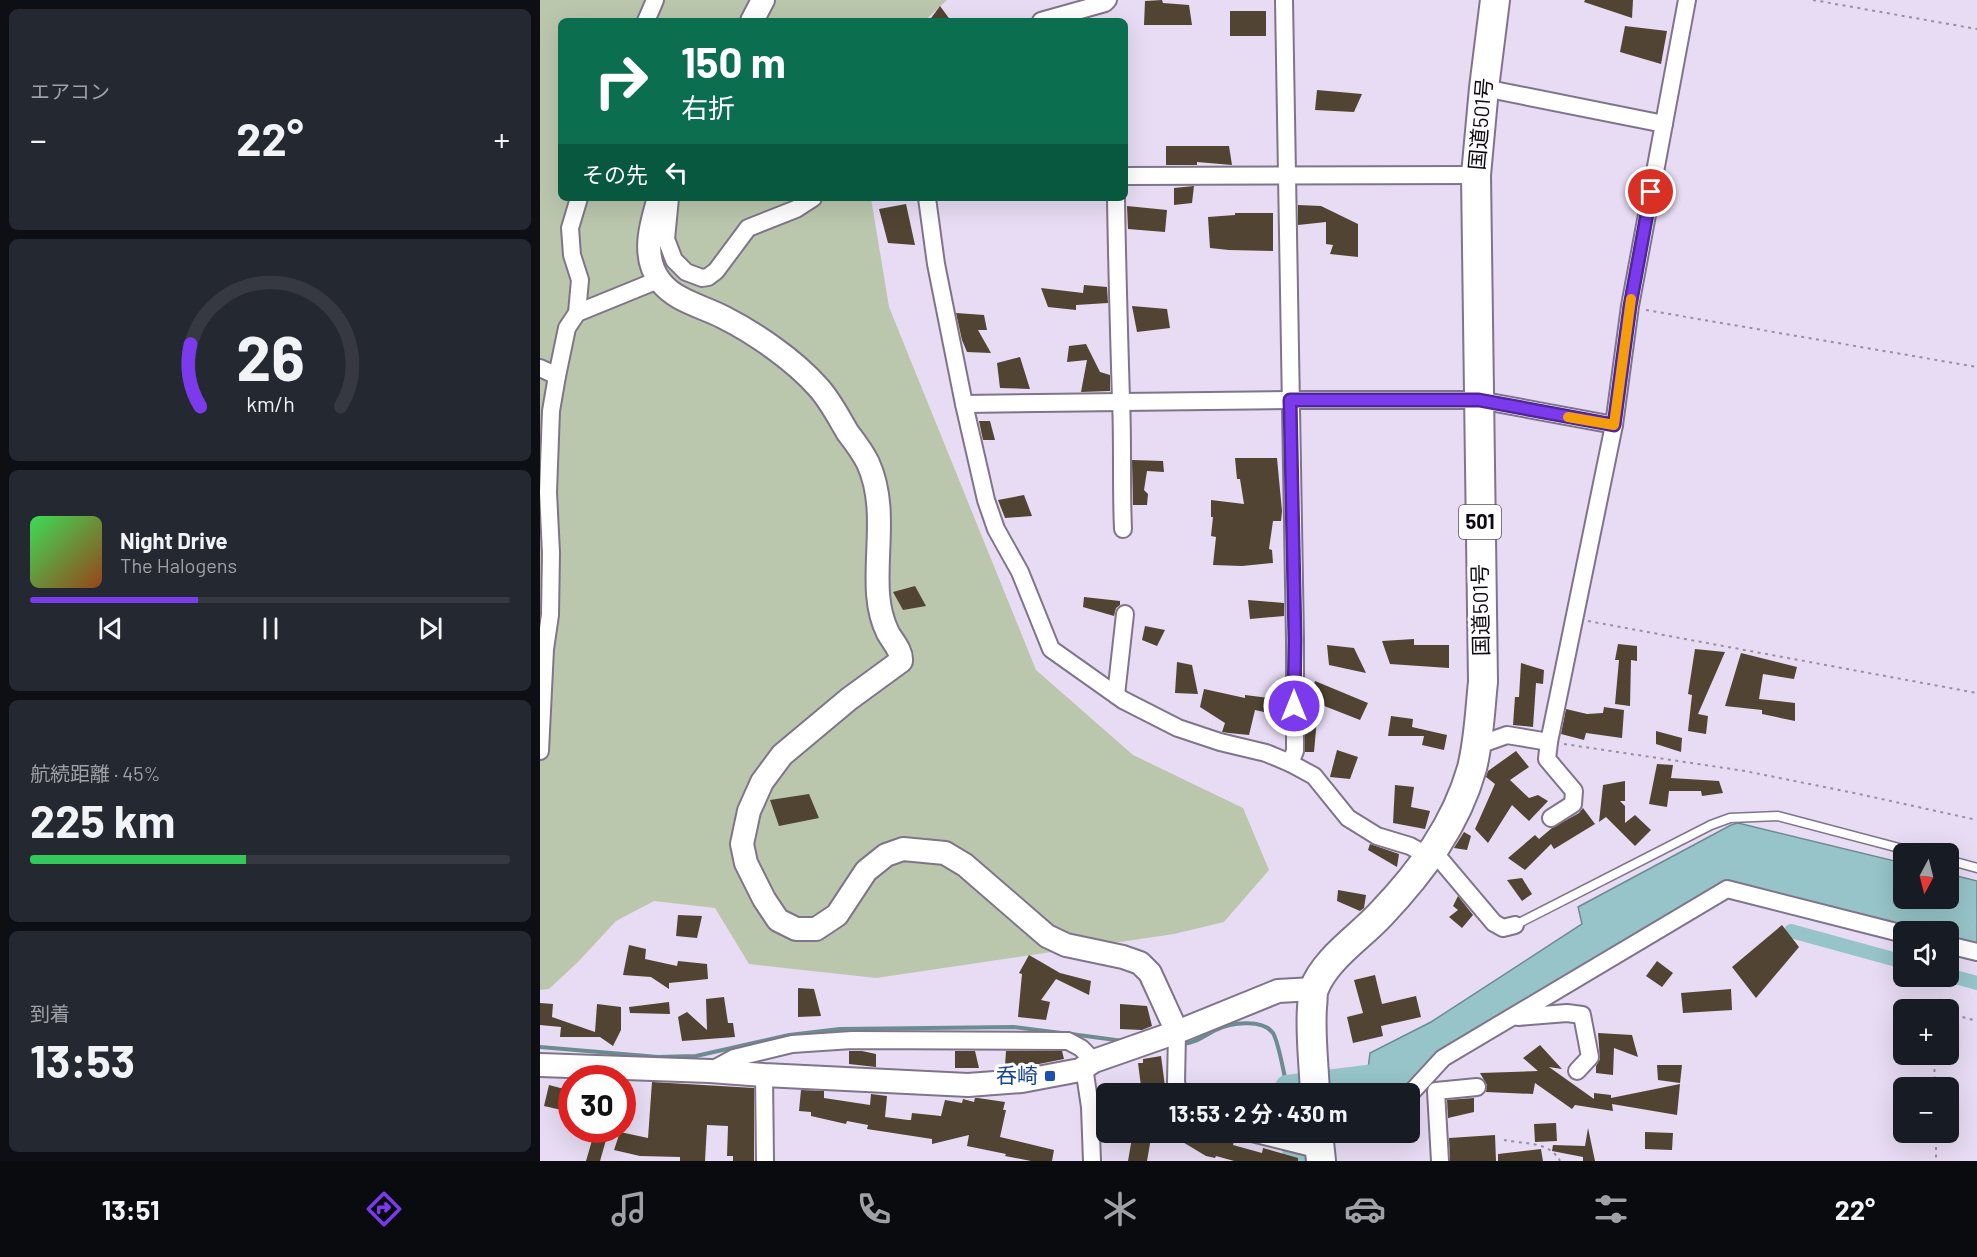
<!DOCTYPE html>
<html lang="ja">
<head>
<meta charset="utf-8">
<style>
  body { margin:0; font-family:Barlow,"Noto Sans JP",sans-serif; background:#242831; color:#f1f3f6; height:100vh; display:flex; flex-direction:column; font-size:22px; white-space:nowrap }
  * { box-sizing:border-box; margin:0 }
  p { font-size:20px; color:#9ea1a6 }
  .icon { flex:none; width:33px; height:33px; fill:none; stroke:currentColor; stroke-width:2; stroke-linecap:round; stroke-linejoin:round }
  .map { position:relative; flex:1; overflow:hidden }
  .sheet { display:flex; flex-direction:column; gap:9px; padding:9px; background:#0d0f14; width:540px }
  .sheet>* { flex:none }
  .hud { position:absolute; left:18px; top:18px; width:570px; height:183px; border-radius:9px; box-shadow:0 6px 24px #0002; background:#0b6e4f; color:#fff; overflow:hidden }
  .needle { width:39px; rotate:187deg }
  .controls { position:absolute; left:1353px; top:843px; display:grid; gap:12px }
  .controls a { display:grid; place-items:center; width:66px; height:66px; border-radius:9px; background:#171b24; box-shadow:0 6px 24px #0002; font-size:30px }
  .speed { position:absolute; left:18px; top:1065px; display:flex; gap:12px; font-size:30px; font-weight:700; text-align:center }
  .speed>* { display:grid; place-content:center; width:78px; height:78px; border-radius:50%; background:#171b24; box-shadow:0 6px 24px #0002; line-height:1 }
  .speed .limit { border:9px solid #d22; background:#fff; color:#111 }
  .pin { position:absolute; display:grid; place-items:center; width:51px; height:51px; color:#fff; margin:-26px; border:3px solid #fff; border-radius:50%; box-shadow:0 2px 6px #0007 }
  .me { position:absolute; width:66px; margin:-33px; rotate:0deg; stroke-linejoin:round; filter:drop-shadow(0 0 4px #0008) }
  .turn { display:flex; align-items:center; gap:21px; height:126px; padding:0 24px; font-size:27px }
  .turn .icon { width:78px; height:78px; stroke-width:2.5 }
  .turn b { display:block; font-size:42px; line-height:51px }
  .then { display:flex; align-items:center; height:57px; padding:0 24px; background:#0003; gap:12px; font-size:22px }
  .big { font-size:45px; font-weight:700; line-height:1.1 }
  .sheet .card { flex:1; display:flex; flex-direction:column; justify-content:center; gap:9px; min-width:0; padding:0 21px; border-radius:9px; background:#242831 }
  .sheet .dial { align-items:center; gap:0 }
  .dial svg { height:156px; overflow:visible; fill:none; stroke:#363941; stroke-width:7; stroke-linecap:round; text-anchor:middle }
  .dial text { fill:#f1f3f6; stroke:none }
  .song { display:flex; align-items:center; gap:18px }
  .cover { width:72px; height:72px; border-radius:9px; background:linear-gradient(135deg,hsl(130 70% 55%),hsl(20 70% 35%)) }
  .played { height:6px; border-radius:3px; background:linear-gradient(90deg,#7c3aed 35%,#363941 35%) }
  .keys { display:flex; justify-content:space-around; direction:ltr }
  .heat { display:flex; justify-content:space-between; align-items:center; font-size:33px; direction:ltr }
  .charge { height:9px; border-radius:4px; background:linear-gradient(90deg,#34c759 45%,#363941 0) }
  .trip { position:absolute; left:556px; top:1083px; width:324px; height:60px; border-radius:9px; background:#171b24; box-shadow:0 6px 24px #0002; font-weight:700; line-height:60px; text-align:center }
  .dock { display:flex; height:96px; justify-content:space-around; align-items:center; background:#090b0e; color:#9ea1a6 }
  .dock .icon { width:42px; height:42px }
  .dock .current { color:#7c3aed }
  .dock b { font-size:27px; color:#f1f3f6 }
  main { display:flex; flex:1; min-height:0 }
  .map>svg:first-child { display:block }
  .green { fill:#bac7ad }
  .water { fill:#96c4c8; stroke:#6d8c91; stroke-width:1.5 }
  .lines { fill:none; stroke-linecap:round; stroke-linejoin:round }
  .stream { stroke:#6d8c91; stroke-width:4 }
  .canal { stroke:#96c4c8; stroke-width:14 }
  .river { stroke:#96c4c8; stroke-width:24 }
  .building { fill:#514432 }
  .lane-casing { stroke:#7f7489; stroke-width:11 }
  .street-casing { stroke:#7f7489; stroke-width:20 }
  .secondary-casing { stroke:#7f7489; stroke-width:26 }
  .highway-casing { stroke:#7f7489; stroke-width:32 }
  .path { stroke:#988fa0; stroke-width:2; stroke-dasharray:3 4.5; stroke-linecap:butt }
  .lane { stroke:#fff; stroke-width:8 }
  .street { stroke:#fff; stroke-width:16 }
  .secondary { stroke:#fff; stroke-width:22 }
  .highway { stroke:#fff; stroke-width:28 }
  .route-casing { stroke:#51269a; stroke-width:15 }
  .route { stroke:#7c3aed; stroke-width:10 }
  .slow { stroke:#f59e0b; stroke-width:10 }
  .transit-dot { fill:#1a4fb4; stroke:#fff; stroke-width:2 }
  .labels { text-anchor:middle; stroke-width:6; stroke-linejoin:round; paint-order:stroke }
  .shield { fill:#fff; stroke:#565458; stroke-width:1.5 }
  .shield-label { font-size:20px; font-weight:bold; fill:#0e0a11 }
  .street-label { font-size:21px; fill:#0e0a11; stroke:#fff }
  .transit-label { font-size:21px; fill:#164399; stroke:#fff; text-anchor:end }
</style>
</head>
<body>
<main>
<section class="sheet">
<div class="card"><p>エアコン</p>
<div class="heat"><a>−</a><b class="big">22°</b><a>+</a></div>
</div>
<div class="card dial"><svg viewBox="0 0 100 80">
<path d="M14 69A42 42 0 1 1 86 69"/>
<path d="M14 69A42 42 0 0 1 9 37" stroke="#7c3aed"/>
<text x="50" y="56" font-size="32" font-weight="700">26</text>
<text x="50" y="72" font-size="11">km/h</text>
</svg></div>
<div class="card">
<div class="song"><i class="cover"></i><div><b>Night Drive</b><p>The Halogens</p></div></div>
<div class="played"></div>
<div class="keys"><svg class="icon" aria-label="previous" viewBox="0 0 24 24"><path d="M18 5L8 12l10 7zM5 5v14"/></svg><svg class="icon" aria-label="pause" viewBox="0 0 24 24"><path d="M8 5v14M16 5v14"/></svg><svg class="icon" aria-label="next" viewBox="0 0 24 24"><path d="M6 5l10 7-10 7zM19 5v14"/></svg></div>
</div>
<div class="card"><p>航続距離 · 45%</p><b class="big">225 km</b><div class="charge"></div></div>
<div class="card"><p>到着</p><b class="big">13:53</b></div>
</section>
<div class="map">
<svg width="1437" height="1161" viewBox="0 0 1437 1161">
  <rect width="100%" height="100%" fill="#e7dcf3"/>
  <polygon class="green" points="0,0 407,0 384,21 21,21 21,198 331,198 349,307 496,670 593,755 703,808 729,870 684,922 634,934 336,978 209,964 175,908 114,901 76,921 38,962 9,989 0,990"/>
  <polygon class="water" points="1198,823 1363,863 1364,898 1408,898 1409,874 1437,881 1437,944 1409,936 1408,932 1389,931 1187,881 905,1051 861,1092 811,1093 809,1072 828,1069 830,1053 891,1022 1042,924 1038,907 1191,825"/>
  <g class="lines">
    <g class="stream">
      <polyline points="531,1034 583,1041"/>
      <path d="M642,1044C654,1044 665,1035 676,1030C690,1023 722,1018 733,1033C739,1043 744,1075 747,1087"/>
      <polyline points="0,1047 118,1057 156,1056 249,1035 300,1029 474,1027 521,1033"/>
    </g>
    <g class="canal">
      <polyline points="1251,931 1364,962"/>
      <polyline points="1408,975 1437,983"/>
    </g>
    <g class="river">
      <polyline points="748,1094 747,1087 843,1075"/>
      <polyline points="753,1132 755,1161"/>
    </g>
  </g>
  <g class="building">
    <polygon points="622,0 623,3 649,5 652,25 604,25 605,1"/>
    <polygon points="1045,0 1093,0 1092,18 1044,2"/>
    <polygon points="400,6 411,21 389,21"/>
    <rect x="690" y="11" width="36" height="25"/>
    <polygon points="1085,26 1127,31 1121,64 1080,52"/>
    <polygon points="777,90 822,94 814,112 775,110"/>
    <polygon points="626,146 689,146 692,165 657,162 657,165 626,165"/>
    <polygon points="654,186 652,203 634,205 634,188"/>
    <polygon points="366,204 375,245 348,243 339,209"/>
    <polygon points="758,205 781,206 818,224 818,257 790,254 793,245 786,244 786,222 758,225"/>
    <polygon points="587,206 627,210 625,232 588,229"/>
    <polygon points="695,213 733,213 733,251 689,250 670,248 668,217 695,215"/>
    <polygon points="544,285 567,287 568,303 536,305 536,310 508,307 501,288 543,293"/>
    <polygon points="592,306 627,309 630,328 597,332"/>
    <polygon points="416,313 444,315 447,330 438,330 451,353 427,352 422,340"/>
    <polygon points="546,344 560,372 570,375 570,391 541,392 547,360 527,362 529,346"/>
    <polygon points="480,357 490,389 460,388 457,363"/>
    <polygon points="439,421 450,421 455,440 443,440"/>
    <polygon points="695,458 737,458 742,511 741,521 733,521 729,549 732,550 733,563 702,566 673,565 676,537 671,536 673,517 671,517 671,500 704,504 700,479 697,479"/>
    <polygon points="592,460 623,461 624,472 607,471 604,490 608,494 607,505 593,505"/>
    <polygon points="484,495 492,516 465,518 458,500"/>
    <polygon points="375,586 386,606 363,610 353,592"/>
    <polygon points="544,597 580,601 580,605 576,608 574,616 543,607"/>
    <polygon points="708,600 744,603 744,616 710,619"/>
    <polygon points="605,626 625,630 617,646 602,640"/>
    <polygon points="874,639 874,645 909,645 909,668 850,664 842,641"/>
    <polygon points="1078,644 1097,646 1097,661 1091,660 1090,706 1075,704 1079,660 1075,660"/>
    <polygon points="787,645 814,648 826,673 789,665"/>
    <polygon points="1155,649 1185,652 1158,714 1168,716 1166,734 1148,731 1152,695 1148,694"/>
    <polygon points="1201,653 1257,667 1254,679 1223,674 1219,699 1255,703 1255,721 1222,714 1222,710 1185,706"/>
    <polygon points="637,662 652,665 658,694 635,693"/>
    <polygon points="981,663 1004,670 1003,684 996,683 993,727 973,725 975,697 979,697"/>
    <polygon points="775,681 828,703 820,720 769,700"/>
    <polygon points="664,689 705,698 705,695 729,698 724,712 715,710 709,735 689,733 682,732 685,723 660,707"/>
    <polygon points="1064,707 1084,710 1082,738 1046,733 1044,740 1021,734 1026,709 1047,714 1063,713"/>
    <polygon points="851,716 873,719 872,727 907,735 904,750 882,745 884,736 848,736"/>
    <polygon points="765,718 777,719 774,752 765,752"/>
    <polygon points="1116,731 1142,738 1141,752 1116,744"/>
    <polygon points="797,750 818,757 810,779 790,777"/>
    <polygon points="976,751 989,767 970,780 989,798 998,795 1008,801 989,821 972,805 948,843 935,829 955,784 946,777 948,771"/>
    <polygon points="1117,764 1133,765 1131,778 1179,781 1183,793 1162,796 1161,791 1129,791 1127,807 1109,804"/>
    <polygon points="1085,781 1085,801 1080,801 1085,806 1085,823 1095,815 1111,830 1095,846 1066,817 1059,822 1063,785"/>
    <polygon points="855,785 874,787 871,807 890,811 885,829 853,823"/>
    <polygon points="269,794 279,818 239,826 230,800"/>
    <polygon points="1043,808 1055,824 1014,849 1011,844 985,870 968,858 995,835 999,839 1012,828 1039,813"/>
    <polygon points="924,832 931,836 927,850 914,848"/>
    <polygon points="830,844 859,854 857,867 828,850"/>
    <polygon points="982,878 992,894 982,901 967,880"/>
    <polygon points="798,890 826,895 824,908 820,911 797,901"/>
    <polygon points="918,896 933,915 922,928 909,917 918,910 913,906"/>
    <polygon points="138,915 162,916 157,938 136,936"/>
    <polygon points="1242,925 1259,947 1216,998 1192,967"/>
    <polygon points="89,945 106,949 105,959 137,966 138,961 167,964 168,979 129,983 129,989 111,977 83,975"/>
    <polygon points="489,955 520,973 551,981 549,995 516,979 501,1000 510,1002 506,1020 478,1017 482,974 479,973"/>
    <polygon points="1117,961 1133,973 1122,987 1106,976"/>
    <polygon points="835,975 842,1004 876,996 881,1017 841,1026 843,1036 813,1043 807,1017 823,1013 814,980"/>
    <polygon points="258,988 274,989 281,1016 258,1017"/>
    <polygon points="1191,989 1192,1010 1143,1013 1141,993"/>
    <polygon points="184,997 188,1023 193,1023 195,1037 142,1041 138,1017 147,1012 167,1030 166,999"/>
    <polygon points="129,1002 130,1014 90,1013 89,1007"/>
    <polygon points="0,1003 13,1004 12,1017 55,1032 57,1004 81,1007 81,1030 73,1046 60,1037 20,1037 21,1027 0,1025"/>
    <polygon points="580,1004 607,1006 612,1026 602,1030 580,1029"/>
    <polygon points="1058,1033 1092,1035 1098,1057 1074,1048 1073,1075 1056,1073 1056,1066 1060,1059"/>
    <polygon points="1000,1045 1022,1069 1009,1067 1054,1099 1054,1093 1071,1095 1071,1098 1140,1084 1137,1115 1072,1104 1073,1111 1035,1105 1032,1109 995,1083 993,1094 946,1092 947,1085 940,1073 998,1071 983,1058"/>
    <polygon points="309,1051 322,1051 336,1054 336,1067 309,1064"/>
    <polygon points="415,1051 435,1051 439,1068 415,1068"/>
    <polygon points="466,1051 522,1051 524,1059 494,1065 465,1066"/>
    <polygon points="621,1056 626,1094 602,1094 598,1063 603,1063 603,1059"/>
    <polygon points="1117,1065 1142,1065 1140,1083 1118,1080"/>
    <polygon points="112,1082 214,1088 214,1161 193,1161 193,1156 187,1156 188,1126 167,1125 165,1161 140,1161 140,1157 100,1156 74,1150 80,1132 108,1138"/>
    <polygon points="9,1085 28,1090 27,1092 32,1093 32,1109 27,1108 26,1111 4,1106"/>
    <polygon points="261,1090 284,1091 284,1098 330,1105 331,1094 347,1096 345,1117 368,1120 371,1120 372,1113 401,1116 405,1100 422,1103 423,1099 434,1102 435,1098 438,1098 465,1102 463,1110 466,1110 460,1137 514,1150 512,1161 491,1161 465,1156 466,1154 427,1146 429,1135 392,1144 392,1139 327,1129 328,1125 307,1121 306,1124 271,1116 271,1112 259,1111"/>
    <polygon points="934,1098 934,1112 908,1118 907,1100"/>
    <polygon points="1016,1123 1017,1141 995,1142 994,1124"/>
    <polygon points="1048,1128 1055,1161 1043,1161 1043,1157 1012,1151 1013,1145 1045,1146"/>
    <polygon points="593,1132 612,1132 607,1161 588,1161"/>
    <polygon points="626,1132 685,1132 683,1138 694,1141 693,1145 722,1153 723,1148 758,1158 758,1161 694,1161 676,1156 675,1158 666,1156"/>
    <polygon points="1105,1132 1133,1133 1132,1150 1105,1149"/>
    <polygon points="955,1135 956,1161 910,1161 909,1138"/>
    <polygon points="53,1137 66,1140 60,1161 46,1161"/>
    <polygon points="1001,1149 1003,1161 958,1161 958,1154"/>
  </g>
  <g class="lines">
    <defs>
      <g id="lane">
        <polyline points="1408,860 1437,868"/>
        <polyline points="975,925 1171,825 1190,818 1238,816 1382,854"/>
      </g>
      <g id="street">
        <polyline points="744,0 755,640 755,751 750,763"/>
        <polyline points="106,21 115,0"/>
        <polyline points="501,21 565,3 568,0"/>
        <polyline points="944,88 1124,124"/>
        <polyline points="585,176 936,175"/>
        <polyline points="130,198 126,239 134,260 146,272 162,278 168,277 176,271 208,228 256,209 273,198"/>
        <polyline points="387,198 396,264 424,404 446,500 456,529 480,572 511,649 583,700 638,728 680,742 726,753 750,763 774,776 808,818 821,826 837,836 870,846 890,857"/>
        <path d="M576,198C577,266 579,333 581,400C583,443 581,486 583,529"/>
        <polyline points="37,313 40,280 32,255 30,228 39,198"/>
        <polyline points="0,368 17,376"/>
        <polyline points="424,404 750,400 939,400 1074,425"/>
        <polyline points="576,695 585,614"/>
        <polyline points="1009,742 1007,759 1034,791 1033,804 1011,818"/>
        <polyline points="936,746 967,735 1009,742 1074,425 1090,306 1147,0"/>
        <polyline points="0,751 5,649 10,615 11,553 8,492 11,411 17,376 27,328 37,313 118,280"/>
        <polyline points="894,852 954,923 963,928 975,925"/>
        <polyline points="1408,945 1437,952"/>
        <polyline points="978,1017 1027,1013 1042,1015 1050,1057 1037,1071"/>
        <polyline points="637,1032 636,1083 640,1094"/>
        <polyline points="544,1067 550,1107 552,1161"/>
        <polyline points="170,1071 194,1058 252,1044 312,1040 528,1041 541,1048 554,1061"/>
        <polyline points="224,1075 225,1161"/>
        <polyline points="870,1094 903,1058 1187,889 1364,934"/>
        <polyline points="708,1132 780,1150"/>
        <polyline points="900,1161 896,1091 937,1087"/>
      </g>
      <g id="secondary">
        <polyline points="212,21 223,0"/>
        <path d="M119,198C111,224 101,257 120,281C135,301 162,306 183,317C215,333 254,360 278,387C290,400 299,418 308,433C315,442 323,453 328,463C347,505 335,550 338,594C339,607 342,621 348,633C353,642 362,651 361,661L309,699L242,755L222,782L209,811L202,844L206,863L224,899L238,920L256,929H276L297,915L326,871L346,855L363,849L405,853L425,865L507,936L526,945L583,957L600,963L610,973L637,1032"/>
        <polyline points="0,1065 170,1071 224,1075 428,1085 482,1081 540,1070 554,1061 637,1032 738,991 774,989"/>
      </g>
      <g id="highway">
        <path d="M775,1094C774,1065 770,1036 772,1007C773,1001 772,994 774,989C785,959 820,937 841,914C881,872 916,825 932,768C939,740 940,710 943,682L936,175L944,88L955,0"/>
        <polyline points="778,1132 781,1161"/>
      </g>
    </defs>
    <use href="#lane" class="lane-casing"/>
    <use href="#street" class="street-casing"/>
    <use href="#secondary" class="secondary-casing"/>
    <use href="#highway" class="highway-casing"/>
    <g class="path">
      <polyline points="1273,0 1437,29"/>
      <polyline points="1106,310 1437,367"/>
      <polyline points="1048,621 1437,693"/>
      <polyline points="1024,744 1205,771 1319,794 1437,820"/>
      <polyline points="1408,1013 1437,1021"/>
      <polyline points="1394,1054 1395,1088"/>
      <polyline points="1396,1132 1396,1161"/>
      <path d="M964,1140C982,1144 1010,1141 1020,1161"/>
    </g>
    <use href="#lane" class="lane"/>
    <use href="#street" class="street"/>
    <use href="#secondary" class="secondary"/>
    <use href="#highway" class="highway"/>
  </g>
  <g class="lines">
    <defs>
      <polyline id="route" points="754,706 755,640 750,400 939,400 1074,425 1090,306 1111,192"/>
    </defs>
    <use href="#route" class="route-casing"/>
    <use href="#route" class="route"/>
    <polyline class="slow" points="1028,417 1074,425 1091,299"/>
  </g>
  <rect class="transit-dot" x="504" y="1070" width="12" height="12" rx="3"/>
  <g class="labels">
    <rect class="shield" x="919" y="505" width="42" height="34" rx="4.5"/>
    <g class="shield-label">
      <text x="940" y="529">501</text>
    </g>
    <g class="street-label">
      <text transform="translate(941 124) rotate(-85)" y="7">国道501号</text>
      <text transform="translate(941 610) rotate(-91)" y="7">国道501号</text>
    </g>
    <g class="transit-label">
      <text x="498" y="1083">呑崎</text>
    </g>
  </g>
</svg>
<div class="controls">
<a><svg class="needle" viewBox="-14 -14 28 28"><path d="M0-13l5 13h-10z" fill="#e53935"/><path d="M0 13l5-13h-10z" fill="#9ea1a6"/></svg></a>
<a><svg class="icon" aria-label="sound" viewBox="0 0 24 24"><path d="M4 9h4l5-4v14l-5-4H4zM17 9q2 3 0 6"/></svg></a>
<a>+</a>
<a>−</a>
</div>
<div class="speed"><div class="limit">30</div></div>
<div class="pin" style="left:1111px;top:192px;background:#d93025"><svg class="icon" aria-label="arrive" viewBox="0 0 24 24"><path d="M6 21V4h12l-3 4 3 4H6"/></svg></div>
<svg class="me" style="left:754px;top:706px" viewBox="-20 -20 40 40"><circle r="17" fill="#7c3aed" stroke="#fff" stroke-width="3"/><path d="M0-11L8 9 0 5-8 9z" fill="#fff"/></svg>
<div class="trip">13:53 · 2 分 · 430 m</div>
<div class="hud">
<div class="turn"><svg class="icon" aria-label="right" viewBox="0 0 24 24"><path d="M7 20v-9h11M14 6l5 5-5 5"/></svg><div><b>150 m</b>右折</div></div>
<div class="then">その先<svg class="icon" aria-label="left" viewBox="0 0 24 24"><path d="M17 20v-9H6M10 6l-5 5 5 5"/></svg></div>
</div>
</div>
</main>
<nav class="dock">
<b>13:51</b>
<svg class="icon current" aria-label="directions" viewBox="0 0 24 24"><path d="M12 3l9 9-9 9-9-9zM9 14v-3h6M13 9l2 2-2 2"/></svg>
<svg class="icon" aria-label="music" viewBox="0 0 24 24"><path d="M9 18V5l10-2v13"/><circle cx="6" cy="18" r="3"/><circle cx="16" cy="16" r="3"/></svg>
<svg class="icon" aria-label="phone" viewBox="0 0 24 24"><path d="M5 4h4l2 5-3 2q2 4 5 5l2-3 5 2v4C11 20 4 13 5 4z"/></svg>
<svg class="icon" aria-label="climate" viewBox="0 0 24 24"><path d="M12 3v18M4 7l16 10M4 17L20 7"/></svg>
<svg class="icon" aria-label="car" viewBox="0 0 24 24"><path d="M5 17H2v-5l4-1 3-4h7l3 4 3 1v5h-3M9 17h6M6 11h13"/><circle cx="7" cy="17" r="2"/><circle cx="17" cy="17" r="2"/></svg>
<svg class="icon" aria-label="filters" viewBox="0 0 24 24"><path d="M4 7h16M4 17h16"/><circle cx="9" cy="7" r="2"/><circle cx="15" cy="17" r="2"/></svg>
<b>22°</b>
</nav>
</body>
</html>
